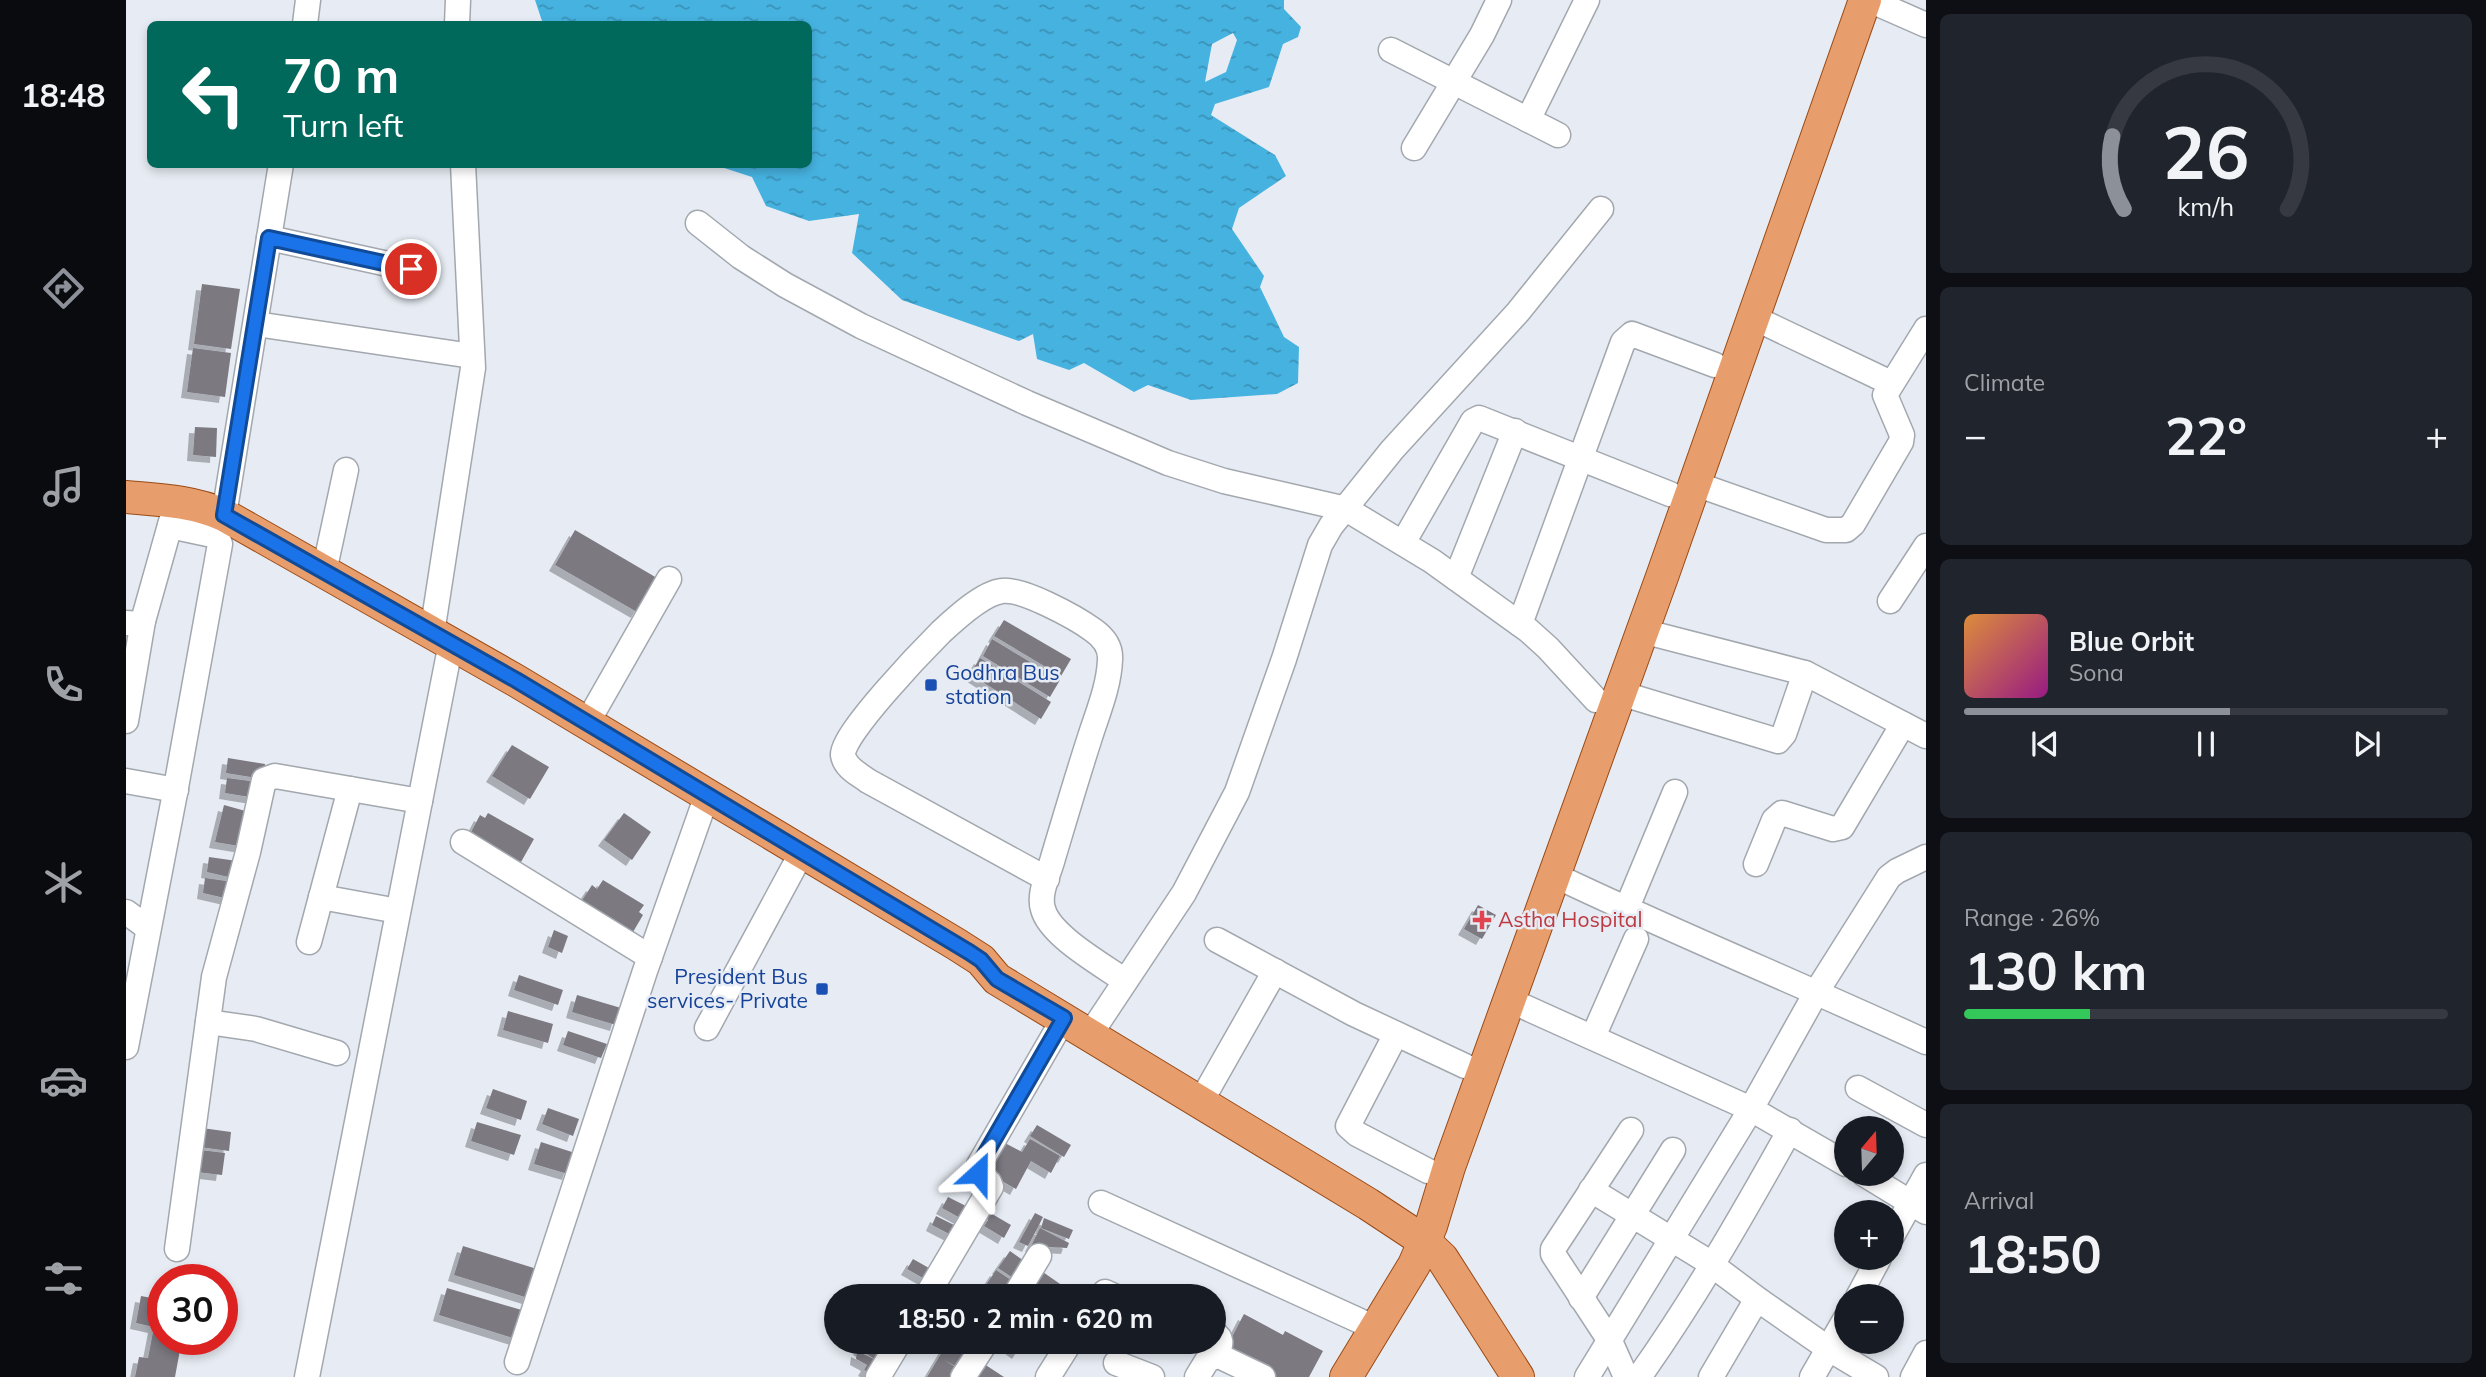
<!DOCTYPE html>
<html lang="en">
<head>
<meta charset="utf-8">
<style>
  body { margin:0; font-family:Mulish,sans-serif; background:#20242c; color:#f1f3f6; height:100vh; display:flex; flex-direction:column; font-size:26px; white-space:nowrap }
  * { box-sizing:border-box; margin:0 }
  p { font-size:23px; color:#9ea1a6 }
  .icon { flex:none; width:38px; height:38px; fill:none; stroke:currentColor; stroke-width:2; stroke-linecap:round; stroke-linejoin:round }
  .map { position:relative; flex:1; overflow:hidden }
  .panel { display:flex; flex-direction:column; gap:14px; padding:14px; background:#0d0f14; width:560px }
  .panel>* { flex:none }
  .top-card { position:absolute; left:21px; top:21px; width:665px; height:147px; border-radius:10px; box-shadow:0 4px 10px #0003; background:#00695c; color:#fff; overflow:hidden }
  .needle { width:46px; rotate:19deg }
  .fabs { position:absolute; left:1708px; top:1116px; display:grid; gap:14px }
  .fabs a { display:grid; place-items:center; width:70px; height:70px; border-radius:50%; background:#171b24; box-shadow:0 4px 10px #0003; font-size:35px }
  .speed { position:absolute; left:21px; top:1264px; display:flex; gap:14px; font-size:35px; font-weight:700; text-align:center }
  .speed>* { display:grid; place-content:center; width:91px; height:91px; border-radius:50%; background:#171b24; box-shadow:0 4px 10px #0003; line-height:1 }
  .speed .limit { border:10px solid #d22; background:#fff; color:#111 }
  .pin { position:absolute; display:grid; place-items:center; width:60px; height:60px; color:#fff; margin:-30px; border:4px solid #fff; border-radius:50%; box-shadow:0 2px 7px #0007 }
  .me { position:absolute; width:77px; margin:-38px; rotate:24deg; stroke-linejoin:round; filter:drop-shadow(0 0 5px #0008) }
  .turn { display:flex; align-items:center; gap:24px; height:147px; padding:0 21px; font-size:32px }
  .turn .icon { width:91px; height:91px; stroke-width:2.5 }
  .turn b { display:block; font-size:49px; line-height:60px }
  .big { font-size:52px; font-weight:700; line-height:1.1 }
  .panel .tile { flex:1; display:flex; flex-direction:column; justify-content:center; gap:10px; min-width:0; padding:0 24px; border-radius:10px; background:#20242c }
  .panel .dial { align-items:center; gap:0 }
  .dial svg { height:182px; overflow:visible; fill:none; stroke:#363941; stroke-width:7; stroke-linecap:round; text-anchor:middle }
  .dial text { fill:#f1f3f6; stroke:none }
  .song { display:flex; align-items:center; gap:21px }
  .cover { width:84px; height:84px; border-radius:10px; background:linear-gradient(135deg,hsl(30 70% 55%),hsl(310 70% 35%)) }
  .played { height:7px; border-radius:4px; background:linear-gradient(90deg,#8c9099 55%,#363941 55%) }
  .keys { display:flex; justify-content:space-around; direction:ltr }
  .heat { display:flex; justify-content:space-between; align-items:center; font-size:38px; direction:ltr }
  .charge { height:10px; border-radius:5px; background:linear-gradient(90deg,#34c759 26%,#363941 0) }
  .trip { position:absolute; left:698px; top:1284px; width:402px; height:70px; border-radius:35px; background:#171b24; box-shadow:0 4px 10px #0003; font-weight:700; line-height:70px; text-align:center }
  main { display:flex; flex:1; min-height:0 }
  .tab-bar { display:flex; flex-direction:column; width:126px; justify-content:space-around; align-items:center; background:#090b0e; color:#9ea1a6 }
  .tab-bar .icon { width:49px; height:49px }
  .tab-bar .current { color:#8c9099 }
  .tab-bar b { font-size:32px; color:#f1f3f6 }
  .map>svg:first-child { display:block }
  .water { fill:url(#water-ripples); fill-rule:evenodd }
  .building { fill:#7c7981; filter:url(#shadow) }
  .lines { fill:none; stroke-linecap:round; stroke-linejoin:round }
  .minor-casing { stroke:#a3a8af; stroke-width:27 }
  .major-casing { stroke:#9a4a15; stroke-width:34 }
  .minor { stroke:#fff; stroke-width:24 }
  .major { stroke:#e89e6c; stroke-width:32 }
  .route-casing { stroke:#114b97; stroke-width:18 }
  .route { stroke:#1a73e8; stroke-width:12 }
  .transit-dot { fill:#1a4fb4; stroke:#e7ecf4; stroke-width:2.5 }
  .health-dot { fill:#e0444e; stroke:#e7ecf4; stroke-width:2.5 }
  .labels { text-anchor:middle; stroke-width:5; stroke-linejoin:round; paint-order:stroke }
  .transit-label { font-size:21px; fill:#164399; stroke:#e7ecf4; text-anchor:start }
  .health-label { font-size:21px; fill:#be3a42; stroke:#e7ecf4; text-anchor:start }
</style>
</head>
<body>
<main>
<nav class="tab-bar">
<b>18:48</b>
<svg class="icon current" aria-label="directions" viewBox="0 0 24 24"><path d="M12 3l9 9-9 9-9-9zM9 14v-3h6M13 9l2 2-2 2"/></svg>
<svg class="icon" aria-label="music" viewBox="0 0 24 24"><path d="M9 18V5l10-2v13"/><circle cx="6" cy="18" r="3"/><circle cx="16" cy="16" r="3"/></svg>
<svg class="icon" aria-label="phone" viewBox="0 0 24 24"><path d="M5 4h4l2 5-3 2q2 4 5 5l2-3 5 2v4C11 20 4 13 5 4z"/></svg>
<svg class="icon" aria-label="climate" viewBox="0 0 24 24"><path d="M12 3v18M4 7l16 10M4 17L20 7"/></svg>
<svg class="icon" aria-label="car" viewBox="0 0 24 24"><path d="M5 17H2v-5l4-1 3-4h7l3 4 3 1v5h-3M9 17h6M6 11h13"/><circle cx="7" cy="17" r="2"/><circle cx="17" cy="17" r="2"/></svg>
<svg class="icon" aria-label="filters" viewBox="0 0 24 24"><path d="M4 7h16M4 17h16"/><circle cx="9" cy="7" r="2"/><circle cx="15" cy="17" r="2"/></svg>
</nav>
<div class="map">
<svg width="1800" height="1377" viewBox="0 0 1800 1377">
  <defs>
    <pattern id="water-ripples" width="26" height="14" patternUnits="userSpaceOnUse" patternTransform="scale(1.75)"><rect width="26" height="14" fill="#46b2e0"/><path d="M2 4q2-2 4 0t4 0M15 11q2-2 4 0t4 0" fill="none" stroke="#3a91b6"/></pattern>
    <filter id="shadow"><feDropShadow dx="-6" dy="6" stdDeviation="0" flood-color="#0004"/></filter>
  </defs>
  <rect width="100%" height="100%" fill="#e7ecf4"/>
  <path class="water" d="M409,0H1158V9L1175,27L1172,37L1157,44L1143,87L1089,104L1085,115L1149,155L1160,176L1113,208L1106,229L1138,276L1134,287L1158,337L1173,347L1172,383L1151,394L1065,400L1022,385L1008,392L958,363L943,370L911,359L907,334L893,341L776,300L726,253L733,214L683,221L640,206L626,177L589,165L682,164V24H417ZM1107,33L1111,40L1100,72L1079,82L1086,44Z"/>
  <g class="building">
    <polygon points="76,284 114,289 105,349 68,344"/>
    <polygon points="67,348 105,353 99,397 61,392"/>
    <polygon points="69,427 91,428 90,457 67,455"/>
    <polygon points="449,530 531,578 511,612 429,565"/>
    <polygon points="878,620 945,659 935,676 868,636"/>
    <polygon points="866,639 934,680 924,697 857,656"/>
    <polygon points="854,658 925,702 915,719 844,674"/>
    <polygon points="386,745 423,767 404,799 366,776"/>
    <polygon points="102,758 139,764 137,779 100,773"/>
    <polygon points="101,778 138,783 136,799 99,793"/>
    <polygon points="98,805 123,812 119,847 89,842"/>
    <polygon points="362,813 408,839 395,862 376,851 372,858 344,834 354,815 359,818"/>
    <polygon points="498,813 525,832 506,860 478,840"/>
    <polygon points="83,857 111,861 107,878 81,872"/>
    <polygon points="79,878 107,882 103,899 77,893"/>
    <polygon points="477,880 518,905 513,912 517,915 507,932 455,902 466,885 471,889"/>
    <polygon points="1352,905 1370,915 1356,939 1338,929"/>
    <polygon points="428,930 442,936 436,953 422,947"/>
    <polygon points="393,975 437,990 432,1005 388,990"/>
    <polygon points="451,995 495,1008 490,1025 446,1012"/>
    <polygon points="382,1011 427,1024 422,1043 377,1030"/>
    <polygon points="442,1031 481,1044 475,1058 437,1045"/>
    <polygon points="367,1089 401,1101 395,1120 360,1108"/>
    <polygon points="422,1108 453,1119 447,1136 416,1124"/>
    <polygon points="351,1122 395,1135 388,1155 345,1141"/>
    <polygon points="911,1125 945,1145 938,1157 904,1136"/>
    <polygon points="76,1128 105,1132 103,1151 74,1147"/>
    <polygon points="904,1139 934,1156 925,1173 905,1161 890,1189 860,1172 877,1142 896,1152"/>
    <polygon points="415,1142 449,1153 442,1174 408,1164"/>
    <polygon points="74,1150 99,1153 96,1175 71,1172"/>
    <polygon points="822,1197 844,1208 838,1220 816,1208"/>
    <polygon points="861,1211 885,1225 878,1238 858,1226 862,1220 857,1217"/>
    <polygon points="909,1213 917,1217 912,1227 909,1225 912,1227 902,1246 893,1242"/>
    <polygon points="810,1216 834,1228 829,1237 806,1225"/>
    <polygon points="918,1218 947,1230 943,1239 915,1228"/>
    <polygon points="914,1228 943,1243 941,1248 905,1246"/>
    <polygon points="337,1246 411,1269 402,1298 328,1275"/>
    <polygon points="884,1251 905,1266 893,1282 872,1268"/>
    <polygon points="787,1259 810,1272 804,1282 781,1269"/>
    <polygon points="870,1270 891,1284 883,1297 872,1297 858,1288"/>
    <polygon points="914,1270 937,1286 930,1297 907,1297 899,1292"/>
    <polygon points="321,1288 399,1311 390,1339 313,1315"/>
    <polygon points="15,1296 37,1300 37,1339 56,1339 49,1377 9,1377 13,1357 22,1358 28,1327 10,1323"/>
    <polygon points="1118,1314 1157,1335 1159,1331 1197,1351 1183,1377 1144,1377 1098,1352"/>
    <polygon points="737,1342 743,1342 761,1353 749,1375 738,1370 741,1365 730,1359 731,1351 752,1361 733,1349"/>
    <polygon points="822,1342 843,1355 835,1369 818,1360 833,1369 829,1377 801,1377"/>
    <polygon points="877,1342 899,1342 892,1353"/>
    <polygon points="855,1362 878,1377 845,1377"/>
  </g>
  <g class="lines">
    <defs>
      <g id="minor">
        <polyline points="1743,0 1800,25"/>
        <polyline points="179,24 182,0"/>
        <polyline points="331,24 332,0"/>
        <polyline points="1265,50 1432,135"/>
        <polyline points="1402,120 1461,0"/>
        <polyline points="1288,148 1356,35 1373,0"/>
        <polyline points="572,223 615,257 659,285 735,326 901,403 1042,463 1098,481 1220,509 1306,561 1402,630 1422,648 1470,700"/>
        <polyline points="143,238 285,269"/>
        <polyline points="1626,317 1765,383"/>
        <polyline points="130,324 346,356"/>
        <polyline points="1567,483 1700,530 1720,530 1727,524 1775,442 1776,435 1759,395 1800,329"/>
        <polyline points="98,515 155,164"/>
        <polyline points="1277,543 1347,421 1353,418 1544,494"/>
        <polyline points="198,572 220,470"/>
        <polyline points="1330,578 1389,431"/>
        <polyline points="1764,601 1800,546"/>
        <polyline points="0,623 13,624 17,621 48,511"/>
        <polyline points="1394,624 1497,342 1506,334 1589,365"/>
        <polyline points="1516,631 1679,673 1800,736"/>
        <polyline points="306,633 347,368 337,164"/>
        <polyline points="1494,693 1652,741 1658,734 1679,673"/>
        <polyline points="0,721 17,621"/>
        <polyline points="461,723 543,579"/>
        <polyline points="0,781 50,790"/>
        <polyline points="337,842 524,957"/>
        <polyline points="1630,864 1648,820 1656,813 1707,829 1716,827 1777,724"/>
        <path d="M1428,875C1551,934 1677,985 1800,1042"/>
        <path d="M921,879L742,781C733,774 719,768 717,755C715,735 798,649 815,632C829,619 857,593 876,591C896,588 949,617 967,630C977,637 985,647 984,660C983,686 972,712 964,737C951,777 939,818 927,858C923,874 912,893 917,909C924,936 977,965 999,981"/>
        <polyline points="195,897 272,911"/>
        <polyline points="1500,910 1549,792"/>
        <polyline points="0,912 22,928"/>
        <polyline points="1091,940 1228,1014 1339,1066"/>
        <polyline points="183,942 224,789"/>
        <polyline points="1383,1000 1625,1109 1720,1164"/>
        <polyline points="973,1021 1058,893 1111,792 1158,659 1194,545 1205,526 1266,450 1392,312 1475,209"/>
        <polyline points="82,1022 130,1029 211,1053"/>
        <polyline points="581,1028 676,852"/>
        <polyline points="1270,1034 1222,1126 1231,1134 1302,1171"/>
        <polyline points="1467,1037 1510,939"/>
        <polyline points="0,1047 49,793 94,544 91,536 44,526"/>
        <polyline points="1732,1088 1800,1125"/>
        <polyline points="1082,1089 1149,971"/>
        <polyline points="1738,1174 1800,1212"/>
        <polyline points="1465,1190 1578,1259 1634,1301"/>
        <polyline points="975,1203 1234,1321"/>
        <polyline points="1766,1236 1800,1175"/>
        <polyline points="51,1249 88,977 122,852 138,780 149,776 294,801"/>
        <polyline points="979,1292 990,1297"/>
        <polyline points="800,1297 865,1187 863,1182 852,1173 853,1165 938,1018"/>
        <polyline points="888,1297 913,1256"/>
        <polyline points="1732,1297 1753,1258"/>
        <polyline points="1455,1298 1547,1150"/>
        <path d="M1088,1333C1098,1339 1094,1346 1091,1356"/>
        <polyline points="391,1362 519,971 581,795"/>
        <polyline points="990,1363 1026,1377"/>
        <polyline points="181,1377 325,643"/>
        <polyline points="752,1377 773,1342"/>
        <polyline points="837,1377 860,1342"/>
        <polyline points="922,1377 944,1342"/>
        <polyline points="1071,1377 1082,1359 1093,1356 1137,1377"/>
        <polyline points="1461,1377 1625,1109 1691,991 1763,877 1771,871 1800,857"/>
        <polyline points="1500,1377 1484,1341 1427,1254 1427,1249 1505,1130"/>
        <path d="M1513,1377C1569,1298 1617,1214 1664,1130"/>
        <polyline points="1585,1377 1625,1309 1634,1301 1703,1349 1750,1377"/>
        <polyline points="1686,1377 1720,1318"/>
        <polyline points="1787,1377 1800,1353"/>
      </g>
      <g id="major">
        <path d="M0,497C35,500 66,501 98,515L389,680L830,944L855,960L871,979L1242,1204L1298,1241L1316,1258L1392,1377"/>
        <polyline points="1220,1377 1288,1265 1305,1226 1323,1167 1537,574 1739,0"/>
      </g>
    </defs>
    <use href="#minor" class="minor-casing"/>
    <use href="#major" class="major-casing"/>
    <use href="#minor" class="minor"/>
    <use href="#major" class="major"/>
  </g>
  <g class="lines">
    <defs>
      <polyline id="route" points="285,269 143,238 98,515 390,680 843,952 855,960 871,979 938,1018 853,1165 852,1173"/>
    </defs>
    <use href="#route" class="route-casing"/>
    <use href="#route" class="route"/>
  </g>
  <g class="transit-dot">
    <rect x="798" y="678" width="14" height="14" rx="3.5"/>
    <rect x="689" y="982" width="14" height="14" rx="3.5"/>
  </g>
  <path class="health-dot" d="M1352.5 909.5h7v7h7v7h-7v7h-7v-7h-7v-7h7z"/>
  <g class="labels">
    <g class="transit-label">
      <text x="819" y="680">Godhra Bus<tspan x="819" dy="24">station</tspan></text>
      <text x="682" y="984" text-anchor="end">President Bus<tspan x="682" dy="24">services- Private</tspan></text>
    </g>
    <g class="health-label">
      <text x="1372" y="927">Astha Hospital</text>
    </g>
  </g>
</svg>
<div class="fabs">
<a><svg class="needle" viewBox="-14 -14 28 28"><path d="M0-13l5 13h-10z" fill="#e53935"/><path d="M0 13l5-13h-10z" fill="#9ea1a6"/></svg></a>
<a>+</a>
<a>−</a>
</div>
<div class="speed"><div class="limit">30</div></div>
<div class="pin" style="left:285px;top:269px;background:#d93025"><svg class="icon" aria-label="arrive" viewBox="0 0 24 24"><path d="M6 21V4h12l-3 4 3 4H6"/></svg></div>
<svg class="me" style="left:852px;top:1173px" viewBox="-20 -20 40 40"><path d="M0-17L14 15 0 8-14 15z" fill="#1a73e8" stroke="#fff" stroke-width="4"/></svg>
<div class="trip">18:50 · 2 min · 620 m</div>
<div class="top-card">
<div class="turn"><svg class="icon" aria-label="left" viewBox="0 0 24 24"><path d="M17 20v-9H6M10 6l-5 5 5 5"/></svg><div><b>70 m</b>Turn left</div></div>
</div>
</div>
<section class="panel">
<div class="tile dial"><svg viewBox="0 0 100 80">
<path d="M14 69A42 42 0 1 1 86 69"/>
<path d="M14 69A42 42 0 0 1 9 37" stroke="#8c9099"/>
<text x="50" y="56" font-size="32" font-weight="700">26</text>
<text x="50" y="72" font-size="11">km/h</text>
</svg></div>
<div class="tile"><p>Climate</p>
<div class="heat"><a>−</a><b class="big">22°</b><a>+</a></div>
</div>
<div class="tile">
<div class="song"><i class="cover"></i><div><b>Blue Orbit</b><p>Sona</p></div></div>
<div class="played"></div>
<div class="keys"><svg class="icon" aria-label="previous" viewBox="0 0 24 24"><path d="M18 5L8 12l10 7zM5 5v14"/></svg><svg class="icon" aria-label="pause" viewBox="0 0 24 24"><path d="M8 5v14M16 5v14"/></svg><svg class="icon" aria-label="next" viewBox="0 0 24 24"><path d="M6 5l10 7-10 7zM19 5v14"/></svg></div>
</div>
<div class="tile"><p>Range · 26%</p><b class="big">130 km</b><div class="charge"></div></div>
<div class="tile"><p>Arrival</p><b class="big">18:50</b></div>
</section>
</main>
</body>
</html>
